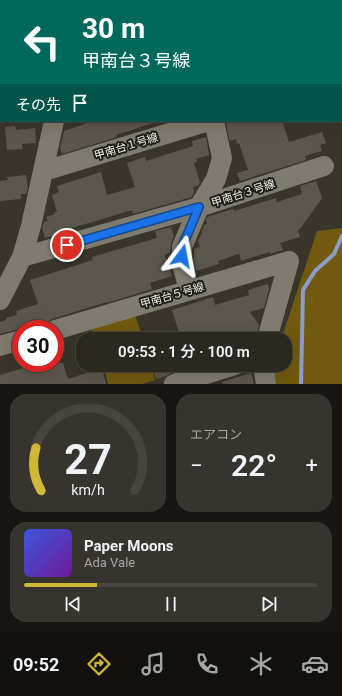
<!DOCTYPE html>
<html lang="ja">
<meta charset="utf-8">
<style>
:root{--surface:#2b2820;--page:#37342d;--text:#f1f3f6;--muted:#a6a6a5;--line:#47443e;--accent:#d1b736}
body{margin:0;font-family:Roboto,"Noto Sans JP",sans-serif;background:var(--page);color:var(--text);height:100vh;display:flex;flex-direction:column;font-size:15px;white-space:nowrap}
*{box-sizing:border-box;margin:0}
p{font-size:13px;color:var(--muted)}
.icon{flex:none;width:22px;height:22px;fill:none;stroke:currentColor;stroke-width:2;stroke-linecap:round;stroke-linejoin:round}
.map{position:relative;height:384px;overflow:hidden}
.side{display:flex;flex-direction:column;gap:10px;padding:10px;background:#181612;flex:1}
.side>*{flex:none}
.hud{position:absolute;left:0px;top:0px;width:342px;height:122px;box-shadow:0 4px 16px #0002,0 0 0 1px var(--line);background:#00695c;color:#fff;overflow:hidden}
.speed{position:absolute;left:12px;top:320px;display:flex;gap:8px;font-size:20px;font-weight:700;text-align:center}
.speed>*{display:grid;place-content:center;width:52px;height:52px;border-radius:50%;background:var(--surface);box-shadow:0 4px 16px #0002,0 0 0 1px var(--line);line-height:1}
.speed .limit{border:6px solid #d22;background:#fff;color:#111}
.pin{position:absolute;display:grid;place-items:center;width:34px;height:34px;color:#fff;margin:-17px;border:2px solid #fff;border-radius:50%;box-shadow:0 1px 4px #0007}
.me{position:absolute;width:44px;margin:-22px;rotate:13deg;stroke-linejoin:round;filter:drop-shadow(0 0 3px #0008)}
.turn{display:flex;align-items:center;gap:14px;height:84px;padding:0 16px;font-size:18px}
.turn .icon{width:52px;height:52px;stroke-width:2.5}
.turn b{display:block;font-size:28px;line-height:34px}
.then{display:flex;align-items:center;height:38px;padding:0 16px;background:#0003;gap:8px;font-size:15px}
.big{font-size:30px;font-weight:600;line-height:1.1}
.side .card{flex:1;display:flex;flex-direction:column;justify-content:center;gap:6px;min-width:0;padding:0 14px;border-radius:16px;background:var(--page)}
.side .dial{align-items:center;gap:0}
.dial svg{height:104px;overflow:visible;fill:none;stroke:var(--line);stroke-width:7;stroke-linecap:round;text-anchor:middle}
.dial text{fill:var(--text);stroke:none}
.song{display:flex;align-items:center;gap:12px}
.cover{width:48px;height:48px;border-radius:6px;background:linear-gradient(135deg,hsl(230 70% 55%),hsl(280 70% 35%))}
.played{height:4px;border-radius:2px;background:linear-gradient(90deg,var(--accent) 25%,var(--line) 25%)}
.keys{display:flex;justify-content:space-around;direction:ltr}
.heat{display:flex;justify-content:space-between;align-items:center;font-size:22px;direction:ltr}
.side .tiles{flex:1;display:grid;gap:10px;grid-template-columns:1fr 1fr}
.card:last-child{grid-column:span 2}
.trip{position:absolute;left:76px;top:332px;width:216px;height:40px;border-radius:16px;background:var(--surface);box-shadow:0 4px 16px #0002,0 0 0 1px var(--line);font-weight:600;line-height:40px;text-align:center}
.dock{display:flex;height:64px;justify-content:space-around;align-items:center;background:#11100d;color:var(--muted)}
.dock .icon{width:28px;height:28px}
.dock .active{color:var(--accent)}
.dock b{font-size:18px;color:var(--text)}
.map>svg:first-child{display:block}
.green{fill:#71590e}
.lines{fill:none;stroke-linecap:round;stroke-linejoin:round}
.stream{stroke:#899eca;stroke-width:4}
.building{fill:#5c574d}
.minor{stroke:#7f7b6f;stroke-width:20}
.route-casing{stroke:#114b97;stroke-width:10}
.route{stroke:#1a73e8;stroke-width:7}
.labels{text-anchor:middle;stroke-width:4;stroke-linejoin:round;paint-order:stroke}
.street-label{font-size:11px;fill:#f3f1ea;stroke:#1e1d18}
</style>
<div class="map">
<svg width="342" height="384" viewBox="0 0 342 384">
<rect width="100%" height="100%" fill="#39352b"/>
<path class="green" d="M 342,228 L 342,384 L 274,384 L 271,365 L 285,365 L 285,339 L 280,339 L 283,334 L 317,231 Z
M 135,315 L 143,339 L 95,339 L 91,329 Z
M 103,365 L 151,365 L 155,380 L 142,384 L 108,384 Z"/>
<g class="lines">
<path class="stream" d="M 301,384 L 303,290 L 315,271 L 334,254 L 342,236"/>
</g>
<path class="building" d="M 94,121 L 153,121 L 153,123 L 116,135 L 117,137 L 62,154 L 60,148 L 64,131 Z
M 236,121 L 282,121 L 289,142 L 322,132 L 326,143 L 320,145 L 322,151 L 305,156 L 306,160 L 240,181 L 237,173 L 248,170 L 239,143 L 237,144 L 236,139 L 230,141 L 226,124 Z
M 15,126 L 16,130 L 35,128 L 36,143 L 22,144 L 23,149 L 7,150 L 5,127 Z
M 206,137 L 209,155 L 196,159 L 197,162 L 194,163 L 200,182 L 199,185 L 193,187 L 194,193 L 192,197 L 133,214 L 132,210 L 96,221 L 58,232 L 59,234 L 45,238 L 42,228 L 44,222 L 48,221 L 46,217 L 55,214 L 54,212 L 57,212 L 52,195 L 59,192 L 57,186 L 101,172 L 107,195 L 135,187 L 127,163 L 145,157 L 146,161 L 193,146 L 192,141 Z
M 26,175 L 28,188 L 26,194 L 21,194 L 21,199 L 0,201 L 0,181 L 8,180 L 7,177 Z
M 316,181 L 322,198 L 300,229 L 298,230 L 300,237 L 280,243 L 283,250 L 270,254 L 270,252 L 241,261 L 239,254 L 218,261 L 219,264 L 196,271 L 194,262 L 194,249 L 200,247 L 198,240 L 201,235 L 204,225 L 207,224 L 206,220 L 207,217 L 233,209 L 234,211 L 276,198 L 277,202 L 302,194 L 300,186 Z
M 171,227 L 174,236 L 171,243 L 170,253 L 165,255 L 172,276 L 150,283 L 152,289 L 107,303 L 107,302 L 52,319 L 47,322 L 45,324 L 30,329 L 18,329 L 0,334 L 0,322 L 6,320 L 6,318 L 17,315 L 16,311 L 38,304 L 30,280 L 93,260 L 92,257 L 157,238 L 155,231 Z
M 268,284 L 269,289 L 264,308 L 250,312 L 259,325 L 256,339 L 181,339 L 172,310 L 213,297 L 215,305 L 249,295 L 248,290 Z
M 40,363 L 63,363 L 68,379 L 102,368 L 106,384 L 0,384 L 0,375 Z
M 152,365 L 191,365 L 191,367 L 171,373 L 166,376 L 156,379 Z
M 251,373 L 254,384 L 223,384 L 222,382 Z"/>
<g class="lines">
<path class="minor" d="M 100,1 L 100,0
M 326,1 L 330,0
M 0,27 L 1,27
M 341,54 L 342,49
M 44,171 L 209,121
M 22,257 L 199,207 L 324,166
M 189,290 L 182,264 L 182,247 L 199,207 L 216,179 L 222,158 L 214,121
M 0,300 L 22,257 L 31,226 L 54,121
M 55,330 L 289,261
M 267,339 L 289,261
M 0,346 L 21,340
M 263,365 L 266,384
M 174,384 L 235,365"/>
</g>
<g class="lines">
<defs>
<path id="route" d="M 67,245 L 199,207 L 182,247 L 182,256"/>
</defs>
<use href="#route" class="route-casing"/>
<use href="#route" class="route"/>
</g>
<g class="labels">
<g class="street-label">
<text transform="translate(126 146) rotate(-17)" y="4">甲南台１号線</text>
<text transform="translate(243 193) rotate(-18)" y="4">甲南台３号線</text>
<text transform="translate(172 295) rotate(-16)" y="4">甲南台５号線</text>
</g>
</g>
</svg>
<div class="speed"><div class="limit">30</div></div>
<div class="pin" style="left:67px;top:245px;background:#d93025"><svg class="icon" aria-label="arrive" viewBox="0 0 24 24"><path d="M6 21V4h12l-3 4 3 4H6"/></svg></div>
<svg class="me" style="left:182px;top:256px" viewBox="-20 -20 40 40"><path d="M0-17L14 15 0 8-14 15z" fill="#1a73e8" stroke="#fff" stroke-width="4"/></svg>
<div class="trip">09:53 · 1 分 · 100 m</div>
<div class="hud">
<div class="turn"><svg class="icon" aria-label="left" viewBox="0 0 24 24"><path d="M17 20v-9H6M10 6l-5 5 5 5"/></svg><div><b>30 m</b>甲南台３号線</div></div>
<div class="then">その先<svg class="icon" aria-label="arrive" viewBox="0 0 24 24"><path d="M6 21V4h12l-3 4 3 4H6"/></svg></div>
</div>
</div>
<section class="side">
<div class="tiles">
<div class="card dial"><svg viewBox="0 0 100 80">
<path d="M14 69A42 42 0 1 1 86 69"/>
<path d="M14 69A42 42 0 0 1 10 36" stroke="#d1b736"/>
<text x="50" y="56" font-size="32" font-weight="700">27</text>
<text x="50" y="72" font-size="11">km/h</text>
</svg></div>
<div class="card"><p>エアコン</p>
<div class="heat"><a>−</a><b class="big">22°</b><a>+</a></div>
</div>
<div class="card">
<div class="song"><i class="cover"></i><div><b>Paper Moons</b><p>Ada Vale</p></div></div>
<div class="played"></div>
<div class="keys"><svg class="icon" aria-label="previous" viewBox="0 0 24 24"><path d="M18 5L8 12l10 7zM5 5v14"/></svg><svg class="icon" aria-label="pause" viewBox="0 0 24 24"><path d="M8 5v14M16 5v14"/></svg><svg class="icon" aria-label="next" viewBox="0 0 24 24"><path d="M6 5l10 7-10 7zM19 5v14"/></svg></div>
</div>
</div>
</section>
<nav class="dock">
<b>09:52</b>
<svg class="icon active" aria-label="directions" viewBox="0 0 24 24"><path d="M12 3l9 9-9 9-9-9zM9 14v-3h6M13 9l2 2-2 2"/></svg>
<svg class="icon" aria-label="music" viewBox="0 0 24 24"><path d="M9 18V5l10-2v13"/><circle cx="6" cy="18" r="3"/><circle cx="16" cy="16" r="3"/></svg>
<svg class="icon" aria-label="phone" viewBox="0 0 24 24"><path d="M5 4h4l2 5-3 2q2 4 5 5l2-3 5 2v4C11 20 4 13 5 4z"/></svg>
<svg class="icon" aria-label="climate" viewBox="0 0 24 24"><path d="M12 3v18M4 7l16 10M4 17L20 7"/></svg>
<svg class="icon" aria-label="car" viewBox="0 0 24 24"><path d="M5 17H2v-5l4-1 3-4h7l3 4 3 1v5h-3M9 17h6M6 11h13"/><circle cx="7" cy="17" r="2"/><circle cx="17" cy="17" r="2"/></svg>
</nav>
